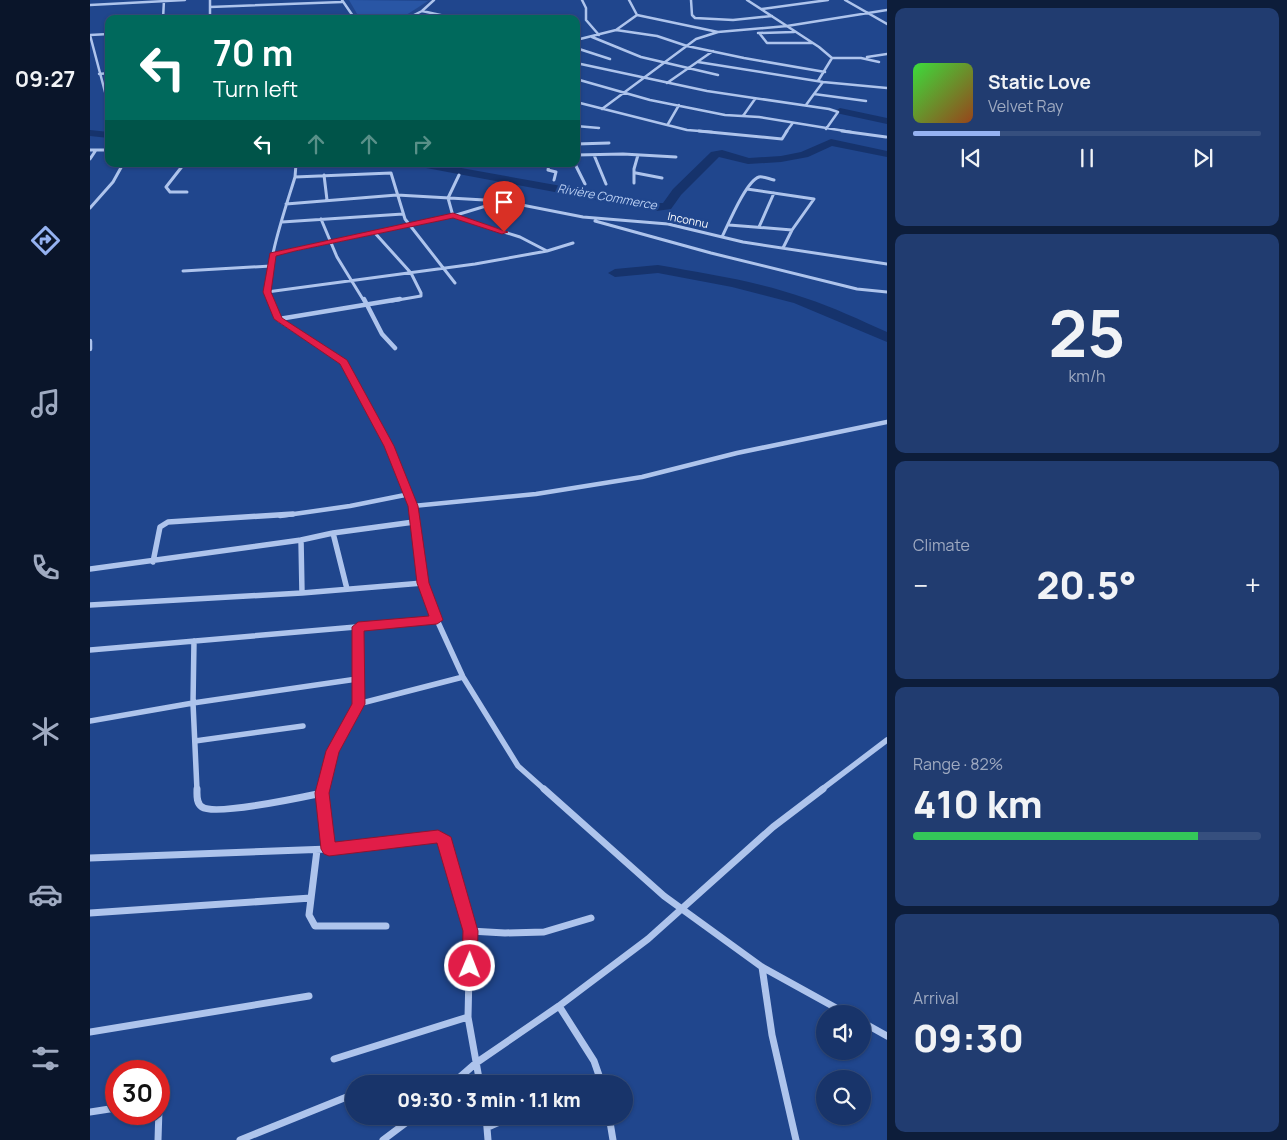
<!DOCTYPE html>
<meta charset="utf-8">
<style>
:root{--surface:#18346a;--page:#213c70;--text:#f1f3f6;--muted:#9faac1;--line:#364f7e;--accent:#95b2f1}
body{margin:0;font-family:Manrope,sans-serif;background:var(--page);color:var(--text);height:100vh;display:flex;flex-direction:column;font-size:19px;white-space:nowrap}
*{box-sizing:border-box;margin:0}
p{font-size:16px;color:var(--muted)}
.icon{flex:none;width:28px;height:28px;fill:none;stroke:currentColor;stroke-width:2;stroke-linecap:round;stroke-linejoin:round}
.map{position:relative;flex:1;overflow:hidden}
.details{display:flex;flex-direction:column;gap:8px;padding:8px;background:#0d1d3a;width:400px}
.details>*{flex:none}
.banner{position:absolute;left:15px;top:15px;width:475px;height:152px;border-radius:10px;box-shadow:0 1px 4px #0004,0 0 0 1px var(--line);background:#00695c;color:#fff;overflow:hidden}
.controls{position:absolute;left:726px;top:1005px;display:grid;gap:10px}
.controls a{display:grid;place-items:center;width:55px;height:55px;border-radius:50%;background:var(--surface);box-shadow:0 1px 4px #0004,0 0 0 1px var(--line);font-size:25px}
.speed{position:absolute;left:15px;top:1060px;display:flex;gap:10px;font-size:25px;font-weight:700;text-align:center}
.speed>*{display:grid;place-content:center;width:65px;height:65px;border-radius:50%;background:var(--surface);box-shadow:0 1px 4px #0004,0 0 0 1px var(--line);line-height:1}
.speed .limit{border:8px solid #d22;background:#fff;color:#111}
.pin{position:absolute;display:grid;place-items:center;width:42px;height:42px;color:#fff;margin:-51px -21px;border-radius:50% 50% 50% 0;rotate:-45deg;box-shadow:0 0 5px #0007}
.pin .icon{rotate:45deg}
.me{position:absolute;width:55px;margin:-28px;rotate:1deg;stroke-linejoin:round;filter:drop-shadow(0 0 4px #0008)}
.turn{display:flex;align-items:center;gap:18px;height:105px;padding:0 25px;font-size:22px}
.turn .icon{width:65px;height:65px;stroke-width:2.5}
.turn b{display:block;font-size:35px;line-height:42px}
.lanes{display:flex;align-items:center;height:48px;padding:0 25px;background:#0003;justify-content:center;gap:25px;direction:ltr}
.lanes .off{opacity:.35}
.big{font-size:38px;font-weight:800;line-height:1.1}
.details .widget{flex:1;display:flex;flex-direction:column;justify-content:center;gap:8px;min-width:0;padding:0 18px;border-radius:10px;background:var(--page)}
.details .dial{align-items:center;gap:0}
.dial b{font-size:65px;line-height:1}
.song{display:flex;align-items:center;gap:15px}
.cover{width:60px;height:60px;border-radius:8px;background:linear-gradient(135deg,hsl(120 70% 55%),hsl(20 70% 35%))}
.played{height:5px;border-radius:2px;background:linear-gradient(90deg,var(--accent) 25%,var(--line) 25%)}
.keys{display:flex;justify-content:space-around;direction:ltr}
.heat{display:flex;justify-content:space-between;align-items:center;font-size:28px;direction:ltr}
.charge{height:8px;border-radius:4px;background:linear-gradient(90deg,#34c759 82%,var(--line) 0)}
.trip{position:absolute;left:255px;top:1075px;width:288px;height:50px;border-radius:25px;background:var(--surface);box-shadow:0 1px 4px #0004,0 0 0 1px var(--line);font-weight:800;line-height:50px;text-align:center}
main{display:flex;flex:1;min-height:0}
.tab-bar{display:flex;flex-direction:column;width:90px;justify-content:space-around;align-items:center;background:#0a152a;color:var(--muted)}
.tab-bar .icon{width:35px;height:35px}
.tab-bar .active{color:var(--accent)}
.tab-bar b{font-size:22px;color:var(--text)}
.map>svg:first-child{display:block}
.green{fill:#2956a5}
.lines{fill:none;stroke-linecap:round;stroke-linejoin:round}
.river{fill:#16336c;fill-rule:evenodd}
.minor-far4{stroke:#aec4ec;stroke-width:2.5}
.minor-far3{stroke:#aec4ec;stroke-width:3}
.minor-far2{stroke:#aec4ec;stroke-width:4.5}
.minor-far1{stroke:#aec4ec;stroke-width:5.5}
.minor{stroke:#aec4ec;stroke-width:7}
.route{fill:#e11d48;stroke:#92132f}
.labels{text-anchor:middle;stroke-width:5;stroke-linejoin:round;paint-order:stroke}
.far-street-label{font-size:11px;fill:#fff;stroke:#20468d}
.far-water-label{font-size:12px;font-style:italic;fill:#bacff3;stroke:#20468d}
</style>
<main>
<nav class="tab-bar">
<b>09:27</b>
<svg class="icon active" aria-label="directions" viewBox="0 0 24 24"><path d="M12 3l9 9-9 9-9-9zM9 14v-3h6M13 9l2 2-2 2"/></svg>
<svg class="icon" aria-label="music" viewBox="0 0 24 24"><path d="M9 18V5l10-2v13"/><circle cx="6" cy="18" r="3"/><circle cx="16" cy="16" r="3"/></svg>
<svg class="icon" aria-label="phone" viewBox="0 0 24 24"><path d="M5 4h4l2 5-3 2q2 4 5 5l2-3 5 2v4C11 20 4 13 5 4z"/></svg>
<svg class="icon" aria-label="climate" viewBox="0 0 24 24"><path d="M12 3v18M4 7l16 10M4 17L20 7"/></svg>
<svg class="icon" aria-label="car" viewBox="0 0 24 24"><path d="M5 17H2v-5l4-1 3-4h7l3 4 3 1v5h-3M9 17h6M6 11h13"/><circle cx="7" cy="17" r="2"/><circle cx="17" cy="17" r="2"/></svg>
<svg class="icon" aria-label="filters" viewBox="0 0 24 24"><path d="M4 7h16M4 17h16"/><circle cx="9" cy="7" r="2"/><circle cx="15" cy="17" r="2"/></svg>
</nav>
<div class="map">
<svg width="797" height="1140" viewBox="0 0 797 1140">
<rect width="100%" height="100%" fill="#20468d"/>
<path class="green" d="M 259,0 L 338,1 L 310,19 L 270,19 Z"/>
<g class="lines">
<path class="river" d="M 750,108 L 797,118 L 797,124 L 746,113 L 745,111 Z
M 0,130 L 19,132 L 19,138 L 0,136 Z
M 741,139 L 797,151 L 797,157 L 742,146 L 718,157 L 691,162 L 658,164 L 629,157 L 591,195 L 581,209 L 566,211 L 331,167 L 325,164 L 349,164 L 566,203 L 573,203 L 583,189 L 621,152 L 632,150 L 659,158 L 691,156 L 711,152 Z
M 568,265 C 617,274 668,281 715,298 C 743,307 770,320 797,332 L 797,342 L 704,303 L 642,287 L 568,273 L 525,277 L 518,273 L 525,269 Z"/>
<path class="minor-far4" d="M 120,0 L 120,19
M 252,0 L 265,19
M 492,0 L 496,8 L 496,20 L 509,35
M 539,0 L 547,15
M 601,0 L 602,15 L 605,18 L 643,20 L 682,16
M 657,0 L 729,47 L 742,58 L 771,58 L 789,62
M 755,0 L 797,24
M 0,5 L 95,0
M 120,7 L 252,2
M 672,9 L 738,0
M 332,11 L 355,16 L 384,17
M 73,19 L 74,0
M 252,19 L 264,17
M 316,19 L 332,11 L 344,0
M 526,30 L 567,36 L 597,46 L 654,58 L 735,72
M 668,33 L 704,32
M 670,34 L 677,43 L 722,43
M 0,35 L 19,107
M 0,35 L 19,34
M 502,37 L 551,57 L 628,75
M 486,40 L 526,30 L 547,15 L 628,32
M 486,48 L 520,59
M 777,57 L 797,54
M 608,62 L 733,82 L 797,88
M 486,63 L 617,91 L 739,109 L 748,112 L 736,129
M 9,74 L 19,73
M 486,79 L 560,100 L 635,115 L 669,117 L 761,132
M 728,81 L 742,58
M 577,83 L 623,51
M 724,94 L 733,82
M 486,102 L 597,130 L 622,132
M 716,105 L 724,94 L 776,101
M 512,109 L 606,39 L 628,32 L 697,26 L 797,10
M 653,116 L 665,99
M 578,124 L 589,105
M 486,126 L 509,128
M 696,132 L 702,124"/>
<path class="minor-far3" d="M 609,131 L 692,139 L 697,131
M 752,131 L 796,137
M 486,144 L 519,143
M 0,150 L 19,150
M 486,155 L 533,154 L 586,157
M 504,155 L 516,184
M 0,159 L 6,150
M 94,164 L 76,187 L 80,192 L 97,192
M 459,164 L 458,170 L 466,172 L 464,180
M 485,164 L 495,184
M 546,173 L 572,178
M 234,175 L 237,200
M 205,177 L 301,173 L 315,219 L 365,283
M 544,183 L 544,169 L 548,155
M 657,189 L 724,199 L 702,230 L 693,248
M 196,204 L 307,195 L 412,201 L 493,217 L 578,224 L 653,242 L 797,264
M 0,208 L 23,182 L 33,164
M 231,219 L 247,257 L 274,301
M 505,221 L 621,253 L 767,289 L 797,292
M 192,222 L 313,214
M 639,225 L 702,230
M 669,227 L 684,193
M 284,232 L 321,273 L 331,293 L 331,296 L 302,301
M 632,237 C 638,225 656,181 669,177 C 673,176 679,179 684,180
M 457,251 L 483,243
M 183,254 L 363,216 L 409,202
M 93,271 L 181,266
M 177,292 L 385,264 L 457,251 L 430,237 L 363,216 L 358,198 L 369,175
M 181,301 C 171,276 197,204 205,177 L 206,164"/>
<path class="minor-far2" d="M 180,299 L 188,319 L 253,362 L 299,446 L 323,506 L 324,516
M 274,299 L 292,334 L 305,348
M 189,319 L 310,299
M 0,341 L 0,349
M 323,506 L 446,494 L 552,477 L 647,453 L 797,422
M 190,516 L 260,506 L 320,494"/>
<path class="minor-far1" d="M 324,514 L 333,583 L 347,620 L 373,677 L 428,766 L 455,790
M 211,540 L 243,533
M 63,562 L 70,527 L 78,522 L 203,514
M 0,569 L 211,540 L 212,593
M 257,589 L 243,533 L 324,522
M 0,605 L 212,593 L 333,583
M 268,627 L 268,704
M 104,641 L 103,703 L 107,790
M 0,650 L 347,620
M 0,721 L 103,703 L 267,679
M 105,741 L 213,726
M 233,790 L 243,751 L 268,704 L 373,677
M 731,790 L 797,740"/>
<path class="minor" d="M 107,789 C 107,795 106,803 112,807 C 125,816 213,797 232,793
M 454,789 L 574,896 L 672,967 L 757,1014
M 239,849 L 348,836 L 356,841 L 380,931 L 378,1017 L 390,1084
M 227,850 L 219,915 L 225,926 L 296,926
M 0,858 L 239,849 L 232,793 L 233,789
M 0,913 L 221,898
M 380,931 L 415,933 L 454,932 L 501,918
M 672,967 L 682,1035 L 706,1140
M 469,1006 L 504,1061 L 512,1084
M 772,1022 L 797,1036
M 0,1032 L 219,996
M 244,1059 L 378,1017
M 362,1084 L 386,1063 L 469,1006 L 558,939 L 683,827 L 733,789
M 501,1084 L 511,1080
M 0,1112 L 26,1108
M 396,1116 L 398,1140
M 519,1116 L 523,1140
M 398,1127 L 423,1116
M 68,1140 L 69,1109
M 150,1140 L 264,1094
M 293,1140 L 325,1116"/>
</g>
<path class="route" d="M 363,213 L 418,232 L 412,234 L 363,218 L 205,251 L 186,256 L 181,292 L 192,318 L 257,360 L 304,446 L 328,506 L 339,583 L 353,620 L 347,624 L 274,631 L 275,704 L 249,752 L 239,793 L 245,842 L 348,830 L 361,837 L 388,931 L 387,966 L 385,971 L 380,973 L 374,971 L 372,966 L 373,931 L 347,843 L 239,856 L 234,854 L 231,849 L 225,793 L 236,751 L 262,704 L 262,627 L 268,622 L 339,616 L 327,583 L 318,506 L 294,446 L 250,364 L 184,319 L 173,292 L 180,253 Z"/>
<g class="labels">
<g class="far-street-label">
<text transform="translate(598 220) rotate(12)" y="4">Inconnu</text>
</g>
<g class="far-water-label">
<text transform="translate(517 197) rotate(10)" y="4">Rivière Commerce</text>
</g>
</g>
</svg>
<div class="controls">
<a><svg class="icon" aria-label="sound" viewBox="0 0 24 24"><path d="M4 9h4l5-4v14l-5-4H4zM17 9q2 3 0 6"/></svg></a>
<a><svg class="icon" aria-label="search" viewBox="0 0 24 24"><circle cx="10" cy="10" r="6"/><path d="M15 15l6 6"/></svg></a>
</div>
<div class="speed"><div class="limit">30</div></div>
<div class="pin" style="left:414px;top:232px;background:#d93025"><svg class="icon" aria-label="arrive" viewBox="0 0 24 24"><path d="M6 21V4h12l-3 4 3 4H6"/></svg></div>
<svg class="me" style="left:380px;top:966px" viewBox="-20 -20 40 40"><circle r="17" fill="#e11d48" stroke="#fff" stroke-width="3"/><path d="M0-11L8 9 0 5-8 9z" fill="#fff"/></svg>
<div class="trip">09:30 · 3 min · 1.1 km</div>
<div class="banner">
<div class="turn"><svg class="icon" aria-label="left" viewBox="0 0 24 24"><path d="M17 20v-9H6M10 6l-5 5 5 5"/></svg><div><b>70 m</b>Turn left</div></div>
<div class="lanes"><svg class="icon" aria-label="left" viewBox="0 0 24 24"><path d="M17 20v-9H6M10 6l-5 5 5 5"/></svg><svg class="icon off" aria-label="ahead" viewBox="0 0 24 24"><path d="M12 20V5M6 11l6-6 6 6"/></svg><svg class="icon off" aria-label="ahead" viewBox="0 0 24 24"><path d="M12 20V5M6 11l6-6 6 6"/></svg><svg class="icon off" aria-label="right" viewBox="0 0 24 24"><path d="M7 20v-9h11M14 6l5 5-5 5"/></svg></div>
</div>
</div>
<section class="details">
<div class="widget">
<div class="song"><i class="cover"></i><div><b>Static Love</b><p>Velvet Ray</p></div></div>
<div class="played"></div>
<div class="keys"><svg class="icon" aria-label="previous" viewBox="0 0 24 24"><path d="M18 5L8 12l10 7zM5 5v14"/></svg><svg class="icon" aria-label="pause" viewBox="0 0 24 24"><path d="M8 5v14M16 5v14"/></svg><svg class="icon" aria-label="next" viewBox="0 0 24 24"><path d="M6 5l10 7-10 7zM19 5v14"/></svg></div>
</div>
<div class="widget dial"><b>25</b><p>km/h</p></div>
<div class="widget"><p>Climate</p>
<div class="heat"><a>−</a><b class="big">20.5°</b><a>+</a></div>
</div>
<div class="widget"><p>Range · 82%</p><b class="big">410 km</b><div class="charge"></div></div>
<div class="widget"><p>Arrival</p><b class="big">09:30</b></div>
</section>
</main>
